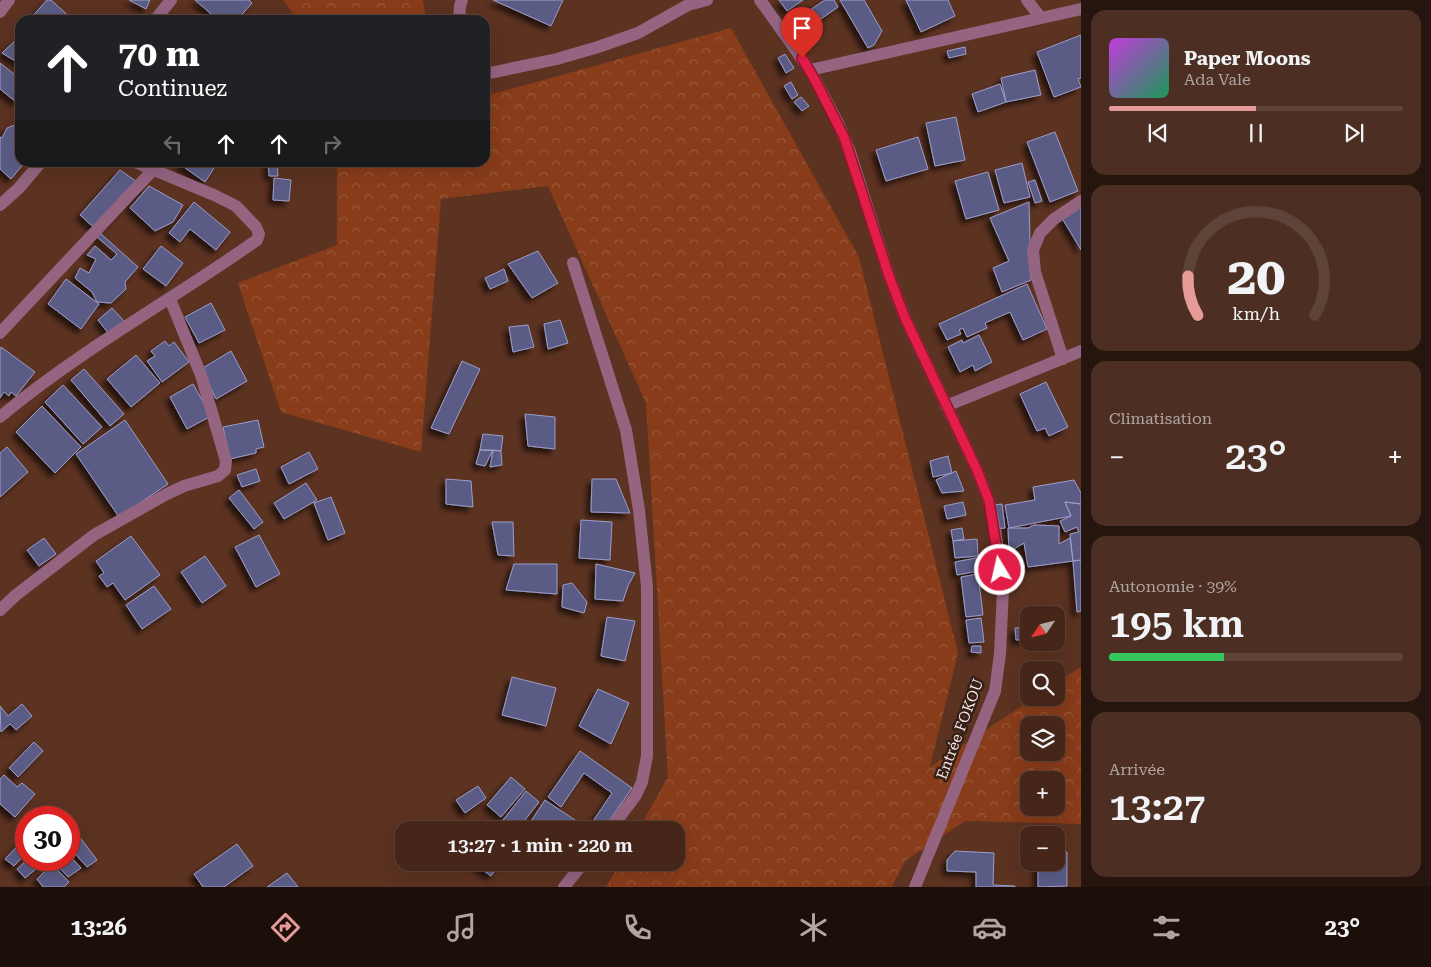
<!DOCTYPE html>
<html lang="fr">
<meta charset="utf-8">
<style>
:root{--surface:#452619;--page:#4c2e22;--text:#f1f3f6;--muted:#b0a5a2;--line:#5d4338;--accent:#e69b98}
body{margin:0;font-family:"Roboto Serif",serif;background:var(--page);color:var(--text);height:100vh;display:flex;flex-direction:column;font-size:19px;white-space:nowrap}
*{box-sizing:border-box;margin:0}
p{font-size:16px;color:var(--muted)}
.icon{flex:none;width:28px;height:28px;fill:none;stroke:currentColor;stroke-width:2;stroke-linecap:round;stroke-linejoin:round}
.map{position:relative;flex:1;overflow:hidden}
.sheet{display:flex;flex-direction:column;gap:10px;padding:10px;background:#26150e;width:350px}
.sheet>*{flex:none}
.guide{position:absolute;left:15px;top:15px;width:475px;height:152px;border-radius:15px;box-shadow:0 5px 20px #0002,0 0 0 1px var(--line);background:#202124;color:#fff;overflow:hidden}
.needle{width:32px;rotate:235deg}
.controls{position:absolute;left:1020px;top:606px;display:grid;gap:10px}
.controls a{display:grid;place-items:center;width:45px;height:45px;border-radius:10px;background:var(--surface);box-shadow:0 5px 20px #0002,0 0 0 1px var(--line);font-size:25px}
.speed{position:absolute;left:15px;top:806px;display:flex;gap:10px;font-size:25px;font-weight:700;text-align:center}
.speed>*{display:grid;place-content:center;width:65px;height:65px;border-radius:50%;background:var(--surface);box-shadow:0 5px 20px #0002,0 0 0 1px var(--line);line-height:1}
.speed .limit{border:8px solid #d22;background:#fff;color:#111}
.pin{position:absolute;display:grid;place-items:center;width:42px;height:42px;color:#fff;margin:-51px -21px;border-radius:50% 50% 50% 0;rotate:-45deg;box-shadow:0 0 5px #0007}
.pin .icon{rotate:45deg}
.me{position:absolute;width:55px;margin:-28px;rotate:351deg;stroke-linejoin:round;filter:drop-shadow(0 0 4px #0008)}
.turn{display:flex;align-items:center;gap:18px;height:105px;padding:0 20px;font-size:22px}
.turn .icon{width:65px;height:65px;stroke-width:2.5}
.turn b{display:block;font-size:35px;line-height:42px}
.lanes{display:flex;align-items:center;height:48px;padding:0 20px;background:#0003;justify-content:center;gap:25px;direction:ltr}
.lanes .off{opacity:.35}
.big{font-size:38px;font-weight:600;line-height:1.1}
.sheet .widget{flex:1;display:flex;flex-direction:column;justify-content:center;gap:8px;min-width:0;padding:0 18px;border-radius:15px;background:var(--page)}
.sheet .dial{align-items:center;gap:0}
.dial svg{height:130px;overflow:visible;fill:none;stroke:var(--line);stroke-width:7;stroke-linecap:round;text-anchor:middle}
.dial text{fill:var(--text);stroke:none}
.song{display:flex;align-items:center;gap:15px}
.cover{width:60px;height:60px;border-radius:8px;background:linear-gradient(135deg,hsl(290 70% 55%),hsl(150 70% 35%))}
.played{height:5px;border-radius:2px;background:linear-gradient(90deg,var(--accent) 50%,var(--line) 50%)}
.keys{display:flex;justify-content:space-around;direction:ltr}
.heat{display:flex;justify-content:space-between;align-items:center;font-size:28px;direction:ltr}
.charge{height:8px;border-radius:4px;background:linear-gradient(90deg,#34c759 39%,var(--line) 0)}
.trip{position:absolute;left:395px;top:821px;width:290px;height:50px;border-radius:15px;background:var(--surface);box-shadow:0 5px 20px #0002,0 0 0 1px var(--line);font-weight:600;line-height:50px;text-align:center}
.dock{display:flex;height:80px;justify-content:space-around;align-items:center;background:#1c0f0a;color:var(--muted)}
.dock .icon{width:35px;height:35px}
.dock .active{color:var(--accent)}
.dock b{font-size:22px;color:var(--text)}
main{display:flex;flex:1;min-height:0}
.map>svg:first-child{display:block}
.forest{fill:url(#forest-crowns);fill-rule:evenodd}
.building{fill:#5a5b85;stroke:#9b9dcb;filter:url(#shadow)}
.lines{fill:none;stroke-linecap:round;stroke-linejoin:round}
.minor{stroke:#946481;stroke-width:12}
.route-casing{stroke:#92132f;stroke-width:12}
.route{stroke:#e11d48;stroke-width:9}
.labels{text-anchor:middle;stroke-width:5;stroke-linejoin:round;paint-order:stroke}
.street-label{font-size:15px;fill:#fde7de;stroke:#332018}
</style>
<main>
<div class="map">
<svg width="1081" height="887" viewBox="0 0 1081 887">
<defs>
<pattern id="forest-crowns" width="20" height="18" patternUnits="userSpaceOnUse" patternTransform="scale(1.25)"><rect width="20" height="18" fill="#883c1a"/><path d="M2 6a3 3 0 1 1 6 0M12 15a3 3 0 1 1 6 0" fill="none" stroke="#9a583b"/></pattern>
<filter id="shadow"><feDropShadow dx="-4.5" dy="4.5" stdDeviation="2.5" flood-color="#0009"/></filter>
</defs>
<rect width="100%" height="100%" fill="#5c3221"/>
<path class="forest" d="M 284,0 L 423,0 L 426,20 L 297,20 Z
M 731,28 L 859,257 L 958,653 L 930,767 L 1034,698 L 1056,698 L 1056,682 L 1081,667 L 1081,824 L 965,821 L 905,861 L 892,887 L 606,887 L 620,863 L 676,862 L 676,830 L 638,830 L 668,777 L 646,403 L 548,186 L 441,199 L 421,452 L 281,412 L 238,283 L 337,245 L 337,163 L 485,162 L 485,96 ZM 1029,725 L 1056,725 L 1056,752 L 1029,752 ZM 1029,780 L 1056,780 L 1056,808 L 1029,808 Z"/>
<path class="building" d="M 47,0 L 51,0 L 73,20 L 29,20 Z
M 129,0 L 150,0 L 146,9 Z
M 195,0 L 249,0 L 252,3 L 237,20 L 218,20 Z
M 493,0 L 563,0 L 551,26 Z
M 779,0 L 803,0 L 787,11 Z
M 825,0 L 834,0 L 838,7 L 808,28 L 801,16 Z
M 840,0 L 864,0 L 882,31 L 874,45 L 868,48 Z
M 906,0 L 948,0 L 955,16 L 921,32 Z
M 1081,35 L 1081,78 L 1078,79 L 1081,87 L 1054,97 L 1037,52 Z
M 20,36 L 20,64 L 2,53 Z
M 965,47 L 966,54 L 949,58 L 947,51 Z
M 785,54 L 794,68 L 786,73 L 778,58 Z
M 0,63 L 20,79 L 20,97 L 16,102 L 0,89 Z
M 1035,70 L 1041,95 L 1006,102 L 1001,78 Z
M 791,82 L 798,95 L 792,99 L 784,86 Z
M 1000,84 L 1006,102 L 978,112 L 972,94 Z
M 801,97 L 809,106 L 802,111 L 794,102 Z
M 956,117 L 965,160 L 935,166 L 926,123 Z
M 20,123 L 20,162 L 25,162 L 11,179 L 0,169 L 0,137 L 2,138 L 7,128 Z
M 1055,132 L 1078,191 L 1050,202 L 1027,142 Z
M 918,137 L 928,169 L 886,181 L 876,150 Z
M 182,162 L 218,162 L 205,182 L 181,165 Z
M 268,162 L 277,162 L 278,176 L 269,176 Z
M 1022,163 L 1030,197 L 1004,203 L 995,170 Z
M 120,170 L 144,187 L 100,233 L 80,215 Z
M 988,172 L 999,210 L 966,219 L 955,181 Z
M 274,178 L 291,180 L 289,201 L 273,200 Z
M 1035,180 L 1042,201 L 1035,203 L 1028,182 Z
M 149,186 L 183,205 L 173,222 L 155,231 L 130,208 Z
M 194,202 L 230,232 L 216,250 L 190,229 L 180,242 L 169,233 Z
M 1029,202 L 1031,280 L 1002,292 L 993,268 L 1009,261 L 990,218 Z
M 1081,206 L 1081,250 L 1062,218 Z
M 100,233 L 138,267 L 125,282 L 126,289 L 111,303 L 97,302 L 92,292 L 75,278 L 80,268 L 89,273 L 96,259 L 87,255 L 95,246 L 111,260 L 117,254 L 97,237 Z
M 161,246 L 183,263 L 166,286 L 143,269 Z
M 538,251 L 558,283 L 532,298 L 508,264 Z
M 504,269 L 508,281 L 490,289 L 485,278 Z
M 66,279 L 99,304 L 81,329 L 48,304 Z
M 1027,284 L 1047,329 L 1023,340 L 1010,312 L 985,323 L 987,328 L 967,337 L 963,328 L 959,330 L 961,334 L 947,340 L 939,324 Z
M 211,303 L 225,330 L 199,343 L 185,317 Z
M 112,308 L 124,321 L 109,334 L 98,320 Z
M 560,320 L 568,343 L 548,349 L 544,324 Z
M 528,325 L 534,347 L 513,352 L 509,327 Z
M 979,335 L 992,362 L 975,371 L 973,365 L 960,372 L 948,347 L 962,340 L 963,343 Z
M 165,341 L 169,346 L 174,342 L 189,362 L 162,382 L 147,361 L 155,356 L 151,351 Z
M 1,347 L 35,372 L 16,396 L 11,392 L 9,396 L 4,392 L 0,398 L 0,349 Z
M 231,351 L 247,381 L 216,399 L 201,369 Z
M 136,355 L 160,383 L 131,407 L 107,379 Z
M 462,361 L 480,369 L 449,434 L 431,428 Z
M 84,369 L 124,414 L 110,426 L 71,380 Z
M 1046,382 L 1068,427 L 1049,436 L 1045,428 L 1037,431 L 1020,394 Z
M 193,384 L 211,416 L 187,429 L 170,397 Z
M 63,385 L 102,427 L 83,444 L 45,402 Z
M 42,406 L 81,447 L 55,473 L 16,432 Z
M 525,414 L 555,417 L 555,449 L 528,446 Z
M 125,420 L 168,484 L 119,517 L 76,454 Z
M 258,420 L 264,447 L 256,449 L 256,453 L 230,459 L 223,427 Z
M 483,434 L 503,436 L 501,451 L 480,450 Z
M 7,447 L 28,472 L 0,497 L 0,453 Z
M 480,450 L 493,450 L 485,466 L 476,464 Z
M 493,450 L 501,451 L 502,465 L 490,467 Z
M 309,452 L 318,469 L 289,484 L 281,467 Z
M 948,456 L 952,473 L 933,477 L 930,461 Z
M 256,469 L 260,481 L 242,487 L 237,475 Z
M 956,471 L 964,491 L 942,493 L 936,480 Z
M 446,479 L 471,481 L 473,507 L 446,504 Z
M 592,479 L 616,479 L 630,513 L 591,512 Z
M 1074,480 L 1081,493 L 1081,504 L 1065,502 L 1071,516 L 1009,528 L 1005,505 L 1035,500 L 1033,487 Z
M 306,483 L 317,500 L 284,519 L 274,503 Z
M 239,490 L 263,522 L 254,529 L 229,498 Z
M 331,497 L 345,533 L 328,540 L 314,503 Z
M 963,502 L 966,515 L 947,519 L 944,506 Z
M 1065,502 L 1081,504 L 1081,560 L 1073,561 L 1070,534 L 1079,532 L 1077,527 L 1065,532 L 1060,521 L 1071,516 Z
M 1002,504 L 1005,528 L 995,529 L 993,505 Z
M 581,520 L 612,522 L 610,560 L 579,558 Z
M 492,522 L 513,522 L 514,556 L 498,555 Z
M 1034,525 L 1059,526 L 1059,544 L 1070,538 L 1073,561 L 1028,567 L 1024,543 L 1009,552 L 1008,528 L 1028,528 Z
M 962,528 L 964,539 L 953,541 L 951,530 Z
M 259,535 L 280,574 L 256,587 L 235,547 Z
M 131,536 L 160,575 L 125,600 L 113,583 L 107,587 L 99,576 L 104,573 L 96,561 Z
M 44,538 L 56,554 L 39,566 L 27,550 Z
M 977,539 L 978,556 L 955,558 L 953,541 Z
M 205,556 L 226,586 L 202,603 L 181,572 Z
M 976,558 L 978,571 L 957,575 L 955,562 Z
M 1081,560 L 1081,611 L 1077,612 L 1073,561 Z
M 514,564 L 557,564 L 557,594 L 506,590 Z
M 596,564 L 635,573 L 628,586 L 623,601 L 595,599 Z
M 978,574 L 983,615 L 966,617 L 961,577 Z
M 572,583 L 587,602 L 584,613 L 562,607 L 563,585 Z
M 154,586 L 171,609 L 142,629 L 126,605 Z
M 607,617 L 635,621 L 625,661 L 601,656 Z
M 981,618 L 984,642 L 969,643 L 966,620 Z
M 1029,627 L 1029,639 L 1016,640 L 1015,628 Z
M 972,646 L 981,646 L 981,653 L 971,652 Z
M 512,677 L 556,688 L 546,726 L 502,715 Z
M 598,689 L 629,703 L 611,744 L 579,726 Z
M 22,704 L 32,716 L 16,730 L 10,724 L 1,732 L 0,706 L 8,716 Z
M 34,742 L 43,751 L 18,777 L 9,768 Z
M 580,751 L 632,788 L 603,830 L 587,830 L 612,793 L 584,773 L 561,807 L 548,797 Z
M 4,775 L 17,787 L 22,783 L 35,794 L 15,817 L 0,804 L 0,779 Z
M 511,777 L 525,789 L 501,817 L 487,805 Z
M 478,786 L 486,798 L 465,813 L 456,800 Z
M 526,791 L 539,802 L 517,830 L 515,830 L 503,820 Z
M 545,800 L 584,826 L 582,830 L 525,830 Z
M 72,827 L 97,860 L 87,867 L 69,847 L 69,830 Z
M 26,837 L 26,853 L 14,866 L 5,859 Z
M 237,844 L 253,866 L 224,887 L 203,887 L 194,874 Z
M 955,851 L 994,853 L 993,885 L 1015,886 L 1015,887 L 976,887 L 976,872 L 947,871 L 947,860 Z
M 1056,852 L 1067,852 L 1067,886 L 1038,887 L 1038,862 L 1056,862 Z
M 69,855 L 81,868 L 68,877 L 52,860 L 69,860 Z
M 27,860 L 47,860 L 25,878 L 17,869 Z
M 472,862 L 501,862 L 491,876 Z
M 52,864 L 69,882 L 64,887 L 43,887 L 37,879 Z
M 287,873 L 298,887 L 267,887 Z"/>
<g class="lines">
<path class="minor" d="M 760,0 L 810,70 L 838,123 L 850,152 L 889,276 L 905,318 L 977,470 L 989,501 L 995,529 L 1003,589 L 1000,654 L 995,691 L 915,887
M 1027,0 L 1041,18
M 0,12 L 9,0
M 155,20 L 171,0
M 459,20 L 460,6 L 462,0
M 810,70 L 1081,9
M 485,74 L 557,59 L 598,47 L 638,33 L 688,5 L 707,0
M 0,205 L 19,188 L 41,162
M 573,263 L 626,430 L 639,510 L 647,587 L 647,756 L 642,782 L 636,795 L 610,830
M 0,333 L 153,170
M 1063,359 L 1035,272 L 1033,250 L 1040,233 L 1054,219 L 1081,201
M 946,406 L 1081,351
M 0,417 C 80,350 172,300 257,240 L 259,234 L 256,227 L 236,206 L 214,195 L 135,162
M 0,610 L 16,595 L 94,535 L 165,495 L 184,486 L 218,476 L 225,470 L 226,461 L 201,375 L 170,299
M 564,887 L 584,862"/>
</g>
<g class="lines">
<defs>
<path id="route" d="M 802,58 L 815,80 L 844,137 L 889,276 L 905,318 L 977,470 L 989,501 L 1000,570"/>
</defs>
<use href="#route" class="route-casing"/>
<use href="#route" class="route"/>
</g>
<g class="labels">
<g class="street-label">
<text transform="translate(960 729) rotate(-69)" y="5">Entrée FOKOU</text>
</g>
</g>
</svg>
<div class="controls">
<a><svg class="needle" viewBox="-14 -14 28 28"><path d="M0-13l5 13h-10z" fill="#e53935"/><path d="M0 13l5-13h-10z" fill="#b0a5a2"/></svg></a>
<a><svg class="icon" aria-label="search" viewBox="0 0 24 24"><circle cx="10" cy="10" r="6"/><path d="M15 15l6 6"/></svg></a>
<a><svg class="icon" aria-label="layers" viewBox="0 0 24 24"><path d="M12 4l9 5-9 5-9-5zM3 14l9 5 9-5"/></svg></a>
<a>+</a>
<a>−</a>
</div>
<div class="speed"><div class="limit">30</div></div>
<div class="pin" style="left:802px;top:58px;background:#d93025"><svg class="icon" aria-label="arrive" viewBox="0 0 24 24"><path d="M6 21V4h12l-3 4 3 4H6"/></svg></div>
<svg class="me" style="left:1000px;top:570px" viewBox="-20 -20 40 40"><circle r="17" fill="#e11d48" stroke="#fff" stroke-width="3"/><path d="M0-11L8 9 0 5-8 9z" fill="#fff"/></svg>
<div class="trip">13:27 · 1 min · 220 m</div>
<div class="guide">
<div class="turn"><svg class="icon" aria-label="ahead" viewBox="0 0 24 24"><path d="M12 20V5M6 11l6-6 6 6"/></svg><div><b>70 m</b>Continuez</div></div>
<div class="lanes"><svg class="icon off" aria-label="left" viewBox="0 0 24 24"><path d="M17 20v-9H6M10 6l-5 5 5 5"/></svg><svg class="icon" aria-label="ahead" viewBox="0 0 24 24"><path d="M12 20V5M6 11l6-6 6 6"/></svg><svg class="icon" aria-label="ahead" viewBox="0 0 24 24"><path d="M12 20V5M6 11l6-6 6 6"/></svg><svg class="icon off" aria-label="right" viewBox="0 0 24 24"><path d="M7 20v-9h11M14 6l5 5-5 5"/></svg></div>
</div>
</div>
<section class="sheet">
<div class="widget">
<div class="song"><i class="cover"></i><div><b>Paper Moons</b><p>Ada Vale</p></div></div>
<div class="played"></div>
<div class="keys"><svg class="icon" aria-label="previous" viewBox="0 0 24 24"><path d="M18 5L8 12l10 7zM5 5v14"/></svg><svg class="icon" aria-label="pause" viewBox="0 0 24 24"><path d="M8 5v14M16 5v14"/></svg><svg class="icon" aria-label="next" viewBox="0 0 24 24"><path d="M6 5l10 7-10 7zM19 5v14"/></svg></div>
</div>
<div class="widget dial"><svg viewBox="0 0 100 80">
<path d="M14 69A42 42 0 1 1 86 69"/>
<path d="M14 69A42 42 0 0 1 8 45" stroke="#e69b98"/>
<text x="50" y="56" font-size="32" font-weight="700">20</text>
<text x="50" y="72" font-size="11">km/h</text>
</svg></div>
<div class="widget"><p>Climatisation</p>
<div class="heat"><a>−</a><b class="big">23°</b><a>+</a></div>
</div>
<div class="widget"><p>Autonomie · 39%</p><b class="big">195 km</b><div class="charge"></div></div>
<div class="widget"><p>Arrivée</p><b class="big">13:27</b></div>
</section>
</main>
<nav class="dock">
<b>13:26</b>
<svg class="icon active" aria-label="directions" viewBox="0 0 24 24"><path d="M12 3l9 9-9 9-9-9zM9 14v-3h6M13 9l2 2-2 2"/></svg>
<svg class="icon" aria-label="music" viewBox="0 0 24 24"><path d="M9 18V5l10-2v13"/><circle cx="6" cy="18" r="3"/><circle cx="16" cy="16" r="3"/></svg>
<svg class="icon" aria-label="phone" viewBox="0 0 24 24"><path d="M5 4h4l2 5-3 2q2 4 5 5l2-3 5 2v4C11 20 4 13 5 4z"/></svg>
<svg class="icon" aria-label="climate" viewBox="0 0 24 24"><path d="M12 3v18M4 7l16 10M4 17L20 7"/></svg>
<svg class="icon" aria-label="car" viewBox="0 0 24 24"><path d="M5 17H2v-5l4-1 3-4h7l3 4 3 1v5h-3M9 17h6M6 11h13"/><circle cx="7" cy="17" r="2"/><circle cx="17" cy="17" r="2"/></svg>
<svg class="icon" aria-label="filters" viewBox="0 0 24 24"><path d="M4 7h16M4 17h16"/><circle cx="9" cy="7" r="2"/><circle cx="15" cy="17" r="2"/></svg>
<b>23°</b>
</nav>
